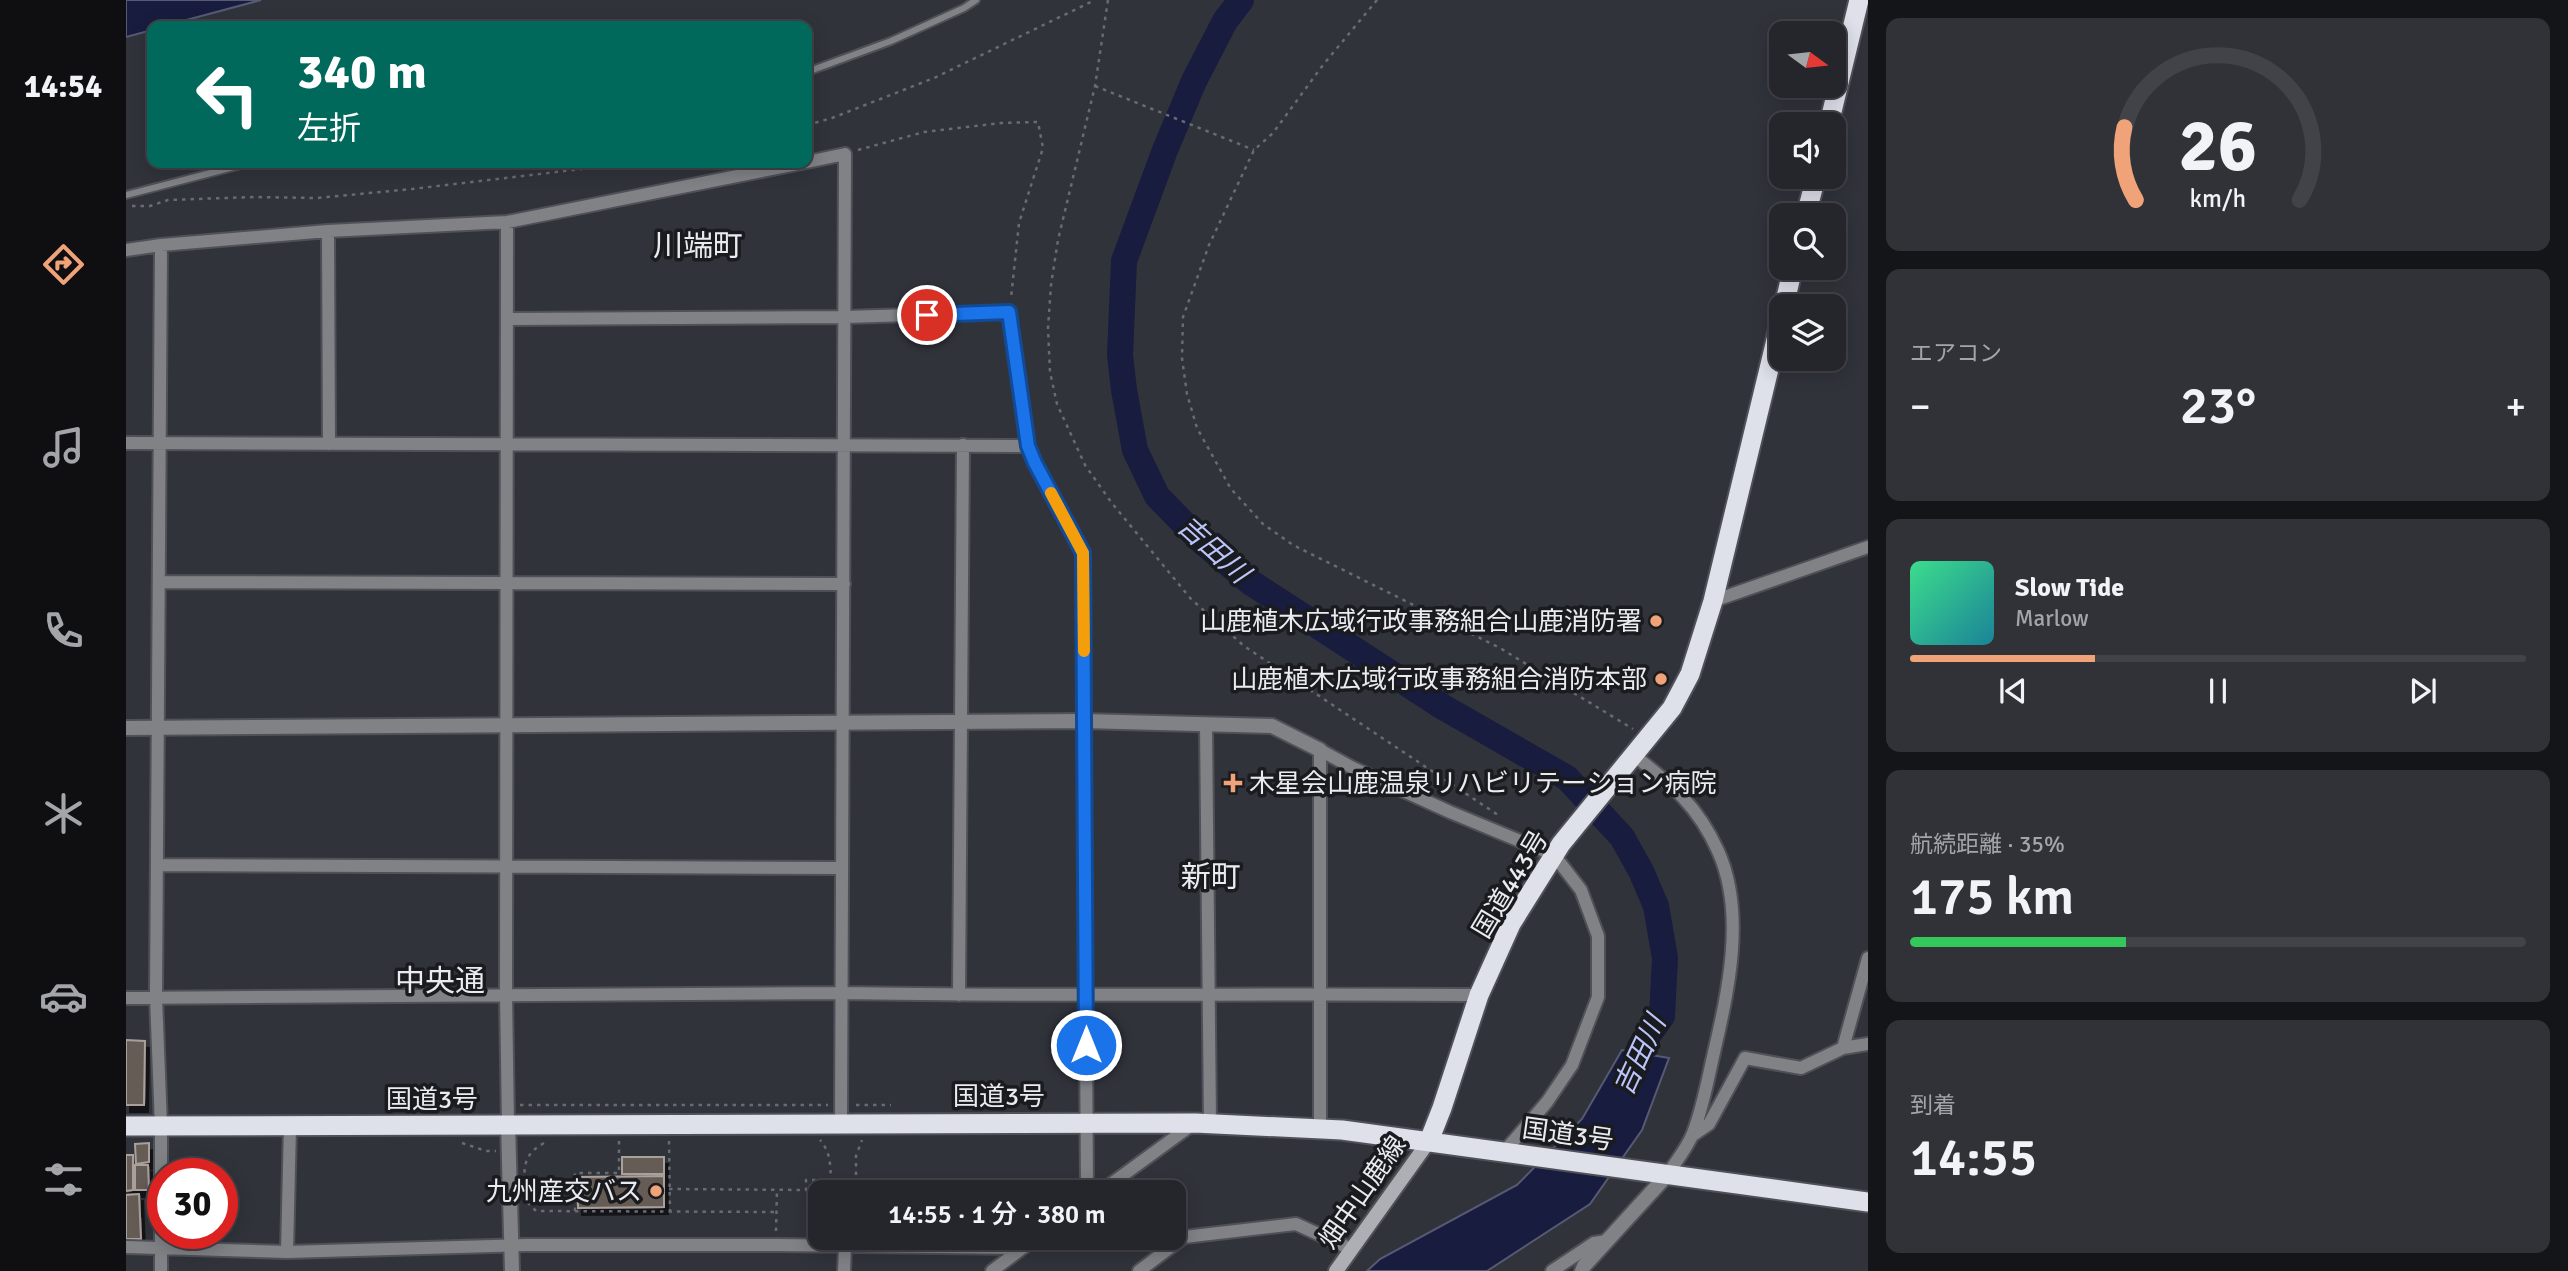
<!DOCTYPE html>
<html lang="ja">
<meta charset="utf-8">
<style>
:root{--surface:#25262c;--page:#313238;--text:#f1f3f6;--muted:#a3a5a9;--line:#424348;--accent:#f0a278}
body{margin:0;font-family:Signika,"Noto Sans JP",sans-serif;background:var(--page);color:var(--text);height:100vh;display:flex;flex-direction:column;font-size:26px;white-space:nowrap}
*{box-sizing:border-box;margin:0}
p{font-size:23px;color:var(--muted)}
.icon{flex:none;width:38px;height:38px;fill:none;stroke:currentColor;stroke-width:2;stroke-linecap:round;stroke-linejoin:round}
.map{position:relative;flex:1;overflow:hidden}
.drawer{display:flex;flex-direction:column;gap:18px;padding:18px;background:#141518;width:700px}
.drawer>*{flex:none}
.guide{position:absolute;left:21px;top:21px;width:665px;height:147px;border-radius:14px;box-shadow:0 4px 18px #0003,0 0 0 2px var(--line);background:#00695c;color:#fff;overflow:hidden}
.needle{width:46px;rotate:105deg}
.buttons{position:absolute;left:1643px;top:21px;display:grid;gap:14px}
.buttons a{display:grid;place-items:center;width:77px;height:77px;border-radius:14px;background:var(--surface);box-shadow:0 4px 18px #0003,0 0 0 2px var(--line);font-size:35px}
.speed{position:absolute;left:21px;top:1158px;display:flex;gap:14px;font-size:35px;font-weight:700;text-align:center}
.speed>*{display:grid;place-content:center;width:91px;height:91px;border-radius:50%;background:var(--surface);box-shadow:0 4px 18px #0003,0 0 0 2px var(--line);line-height:1}
.speed .limit{border:10px solid #d22;background:#fff;color:#111}
.pin{position:absolute;display:grid;place-items:center;width:60px;height:60px;color:#fff;margin:-30px;border:4px solid #fff;border-radius:50%;box-shadow:0 2px 7px #0007}
.me{position:absolute;width:77px;margin:-38px;rotate:0deg;stroke-linejoin:round;filter:drop-shadow(0 0 5px #0008)}
.turn{display:flex;align-items:center;gap:24px;height:147px;padding:0 35px;font-size:32px}
.turn .icon{width:91px;height:91px;stroke-width:2.5}
.turn b{display:block;font-size:49px;line-height:60px}
.big{font-size:52px;font-weight:600;line-height:1.1}
.drawer .tile{flex:1;display:flex;flex-direction:column;justify-content:center;gap:10px;min-width:0;padding:0 24px;border-radius:14px;background:var(--page)}
.drawer .dial{align-items:center;gap:0}
.dial svg{height:182px;overflow:visible;fill:none;stroke:var(--line);stroke-width:7;stroke-linecap:round;text-anchor:middle}
.dial text{fill:var(--text);stroke:none}
.song{display:flex;align-items:center;gap:21px}
.cover{width:84px;height:84px;border-radius:10px;background:linear-gradient(135deg,hsl(150 70% 55%),hsl(190 70% 35%))}
.played{height:7px;border-radius:4px;background:linear-gradient(90deg,var(--accent) 30%,var(--line) 30%)}
.keys{display:flex;justify-content:space-around;direction:ltr}
.heat{display:flex;justify-content:space-between;align-items:center;font-size:38px;direction:ltr}
.charge{height:10px;border-radius:5px;background:linear-gradient(90deg,#34c759 35%,var(--line) 0)}
.trip{position:absolute;left:682px;top:1180px;width:378px;height:70px;border-radius:14px;background:var(--surface);box-shadow:0 4px 18px #0003,0 0 0 2px var(--line);font-weight:600;line-height:70px;text-align:center}
main{display:flex;flex:1;min-height:0}
.tab-bar{display:flex;flex-direction:column;width:126px;justify-content:space-around;align-items:center;background:#0f0f12;color:var(--muted)}
.tab-bar .icon{width:49px;height:49px}
.tab-bar .active{color:var(--accent)}
.tab-bar b{font-size:32px;color:var(--text)}
.map>svg:first-child{display:block}
.water{fill:#181c3e;stroke:#575a74;stroke-width:2}
.lines{fill:none;stroke-linecap:round;stroke-linejoin:round}
.river{stroke:#181c3e;stroke-width:26}
.building{fill:#655c57;stroke:#aaa09b;stroke-width:2;filter:url(#shadow)}
.service-casing{stroke:#4f5058;stroke-width:10}
.minor-casing{stroke:#4f5058;stroke-width:16}
.tertiary-casing{stroke:#4f5058;stroke-width:18}
.secondary-casing{stroke:#4f5058;stroke-width:18}
.trunk-casing{stroke:#4f5058;stroke-width:23}
.path{stroke:#696b72;stroke-width:2.5;stroke-dasharray:3.5 5;stroke-linecap:butt}
.service{stroke:#818286;stroke-width:6}
.minor{stroke:#818286;stroke-width:12}
.tertiary{stroke:#818286;stroke-width:14}
.secondary{stroke:#adafb5;stroke-width:14}
.trunk{stroke:#dee0ea;stroke-width:19}
.route-casing{stroke:#114b97;stroke-width:18}
.route{stroke:#1a73e8;stroke-width:12}
.slow{stroke:#f59e0b;stroke-width:12}
.poi-dot{fill:#f0a278;stroke:#1a1b1e;stroke-width:2.5}
.labels{text-anchor:middle;stroke-width:7;stroke-linejoin:round;paint-order:stroke}
.poi-label{font-size:26px;fill:#eaebf1;stroke:#1a1b1e;text-anchor:end}
.street-label{font-size:26px;fill:#eaebf1;stroke:#1a1b1e}
.water-label{font-size:28px;font-style:italic;fill:#bbc5fb;stroke:#1a1b1e}
.quarter-label{font-size:30px;fill:#eaebf1;stroke:#1a1b1e}
</style>
<main>
<nav class="tab-bar">
<b>14:54</b>
<svg class="icon active" aria-label="directions" viewBox="0 0 24 24"><path d="M12 3l9 9-9 9-9-9zM9 14v-3h6M13 9l2 2-2 2"/></svg>
<svg class="icon" aria-label="music" viewBox="0 0 24 24"><path d="M9 18V5l10-2v13"/><circle cx="6" cy="18" r="3"/><circle cx="16" cy="16" r="3"/></svg>
<svg class="icon" aria-label="phone" viewBox="0 0 24 24"><path d="M5 4h4l2 5-3 2q2 4 5 5l2-3 5 2v4C11 20 4 13 5 4z"/></svg>
<svg class="icon" aria-label="climate" viewBox="0 0 24 24"><path d="M12 3v18M4 7l16 10M4 17L20 7"/></svg>
<svg class="icon" aria-label="car" viewBox="0 0 24 24"><path d="M5 17H2v-5l4-1 3-4h7l3 4 3 1v5h-3M9 17h6M6 11h13"/><circle cx="7" cy="17" r="2"/><circle cx="17" cy="17" r="2"/></svg>
<svg class="icon" aria-label="filters" viewBox="0 0 24 24"><path d="M4 7h16M4 17h16"/><circle cx="9" cy="7" r="2"/><circle cx="15" cy="17" r="2"/></svg>
</nav>
<div class="map">
<svg width="1742" height="1271" viewBox="0 0 1742 1271">
<defs>
<filter id="shadow"><feDropShadow dx="4" dy="7" stdDeviation="0" flood-color="#0009"/></filter>
</defs>
<rect width="100%" height="100%" fill="#31333b"/>
<path class="water" d="M 0,0 L 135,0 L 38,26 L 26,26 L 26,30 L 0,37 Z
M 1496,1050 L 1543,1058 L 1516,1130 L 1464,1204 L 1361,1271 L 1241,1271 L 1254,1259 L 1391,1185 L 1456,1119 Z"/>
<g class="lines">
<path class="river" d="M 1115,0 L 1099,21 L 1068,81 L 1039,150 L 998,261 L 994,355 L 998,390 L 1009,450 L 1031,496 L 1072,538 L 1124,582 L 1317,707 L 1441,778 L 1496,837 L 1515,871 L 1530,906 L 1539,958 L 1536,1016 L 1514,1047 L 1499,1084"/>
</g>
<path class="building" d="M 0,1040 L 19,1041 L 18,1105 L 0,1105 Z
M 23,1143 L 23,1162 L 10,1164 L 9,1144 Z
M 0,1155 L 7,1155 L 7,1190 L 0,1191 Z
M 496,1157 L 538,1157 L 538,1174 L 496,1174 Z
M 9,1165 L 22,1165 L 23,1190 L 9,1190 Z
M 538,1176 L 538,1207 L 452,1208 L 451,1177 Z
M 13,1194 L 15,1239 L 0,1239 L 0,1195 Z"/>
<g class="lines">
<defs>
<path id="service" d="M 681,72 L 765,41 L 838,8 L 850,0
M 0,195 L 123,163"/>
<path id="minor" d="M 681,162 L 719,154 L 715,1122
M 381,222 L 380,995 L 382,1124
M 202,231 L 203,444
M 0,250 L 35,245 L 202,231 L 381,222 L 676,163
M 381,319 L 719,317 L 883,312 L 902,446 L 909,463 L 957,553 L 961,1192
M 0,443 L 902,446
M 33,582 L 718,584
M 1587,601 L 1742,547
M 1080,724 L 1084,1124
M 1509,756 C 1546,785 1572,806 1592,851 C 1621,915 1601,996 1586,1061 C 1581,1084 1576,1110 1567,1133 C 1562,1147 1550,1161 1542,1174
M 31,865 L 716,868
M 833,995 L 837,445
M 0,998 L 716,993 C 928,997 1141,993 1353,995
M 1717,1048 L 1742,958
M 1194,1129 L 1194,750 L 1227,768 L 1324,812 L 1428,855 L 1455,890 L 1472,936 L 1472,997 L 1446,1065 L 1421,1102 L 1378,1152
M 1567,1135 L 1583,1124 L 1619,1058 L 1675,1068 L 1717,1048 L 1742,1044
M 974,1192 L 1067,1124
M 0,1247 L 161,1252 L 400,1245 L 651,1245 L 897,1248
M 161,1252 L 164,1126
M 35,1271 L 35,1126 L 30,997 L 35,245
M 718,1271 L 719,1246
M 866,1271 L 911,1237
M 1013,1271 L 1058,1237 L 1170,1224 L 1225,1249
M 1426,1271 L 1468,1243 L 1481,1241"/>
<path id="tertiary" d="M 0,728 L 957,721 L 1146,726 L 1194,750
M 382,1124 L 386,1271
M 1456,1271 L 1458,1266 L 1542,1174"/>
<path id="secondary" d="M 1210,1271 L 1303,1141"/>
<path id="trunk" d="M 1703,124 L 1733,0
M 1680,215 L 1690,177
M 1658,306 L 1667,268
M 0,1126 L 1069,1123 L 1216,1130 L 1742,1202
M 1303,1141 L 1316,1108 L 1353,995 L 1385,924 L 1435,844 L 1546,708 L 1564,674 L 1587,601 L 1656,315"/>
</defs>
<use href="#service" class="service-casing"/>
<use href="#minor" class="minor-casing"/>
<use href="#tertiary" class="tertiary-casing"/>
<use href="#secondary" class="secondary-casing"/>
<use href="#trunk" class="trunk-casing"/>
<path class="path" d="M 982,0 L 969,86 L 932,240 L 925,285 L 922,328 L 924,372 L 931,404 L 959,465 L 985,502 L 1065,599 L 1118,646 L 1375,817
M 1251,0 L 1197,65 L 1147,133 L 1128,150 L 1083,245 L 1057,317 L 1056,358 L 1061,394 L 1071,428 L 1105,489 L 1137,524 L 1167,545 L 1374,648 L 1507,729
M 969,86 L 1128,150
M 681,125 L 706,118 L 808,78 L 969,0
M 732,150 L 798,132 L 875,123 L 912,122 L 917,148 L 893,223 L 885,298
M 6,206 L 24,206 L 42,200 L 128,197 L 191,198 L 286,189 L 507,163
M 394,1105 L 702,1105
M 730,1105 L 765,1105
M 543,1141 L 544,1212
M 336,1143 L 360,1151 L 370,1151
M 418,1143 C 392,1157 399,1175 400,1201 L 410,1211 L 651,1212
M 543,1189 L 680,1190 L 680,1180 L 705,1180 C 704,1164 705,1153 694,1140
M 730,1192 L 730,1156 L 736,1140
M 449,1211 L 449,1173 L 493,1173 L 493,1141
M 650,1231 L 651,1190"/>
<use href="#service" class="service"/>
<use href="#minor" class="minor"/>
<use href="#tertiary" class="tertiary"/>
<use href="#secondary" class="secondary"/>
<use href="#trunk" class="trunk"/>
</g>
<g class="lines">
<defs>
<path id="route" d="M 801,315 L 883,312 L 902,446 L 909,463 L 957,553 L 960,1045"/>
</defs>
<use href="#route" class="route-casing"/>
<use href="#route" class="route"/>
<path class="slow" d="M 925,493 L 957,553 L 958,651"/>
</g>
<g class="poi-dot">
<circle cx="1530" cy="621" r="7"/>
<circle cx="1535" cy="679" r="7"/>
<path d="M1103.5 772.5h7v7h7v7h-7v7h-7v-7h-7v-7h7z"/>
<circle cx="530" cy="1191" r="7"/>
</g>
<g class="labels">
<g class="poi-label">
<text x="1516" y="630">山鹿植木広域行政事務組合山鹿消防署</text>
<text x="1521" y="688">山鹿植木広域行政事務組合消防本部</text>
<text x="1123" y="792" text-anchor="start">木星会山鹿温泉リハビリテーション病院</text>
<text x="516" y="1200">九州産交バス</text>
</g>
<g class="street-label">
<text transform="translate(1384 884) rotate(-59)" y="9">国道443号</text>
<text x="873" y="1105">国道3号</text>
<text x="306" y="1108">国道3号</text>
<text transform="translate(1442 1134) rotate(8)" y="9">国道3号</text>
<text transform="translate(1236 1192) rotate(-55)" y="9">畑中山鹿線</text>
</g>
<g class="water-label">
<text transform="translate(1088 549) rotate(42)" y="10">吉田川</text>
<text transform="translate(1513 1055) rotate(-65)" y="10">吉田川</text>
</g>
<g class="quarter-label">
<text x="572" y="256">川端町</text>
<text x="1085" y="887">新町</text>
<text x="314" y="991">中央通</text>
</g>
</g>
</svg>
<div class="buttons">
<a><svg class="needle" viewBox="-14 -14 28 28"><path d="M0-13l5 13h-10z" fill="#e53935"/><path d="M0 13l5-13h-10z" fill="#a3a5a9"/></svg></a>
<a><svg class="icon" aria-label="sound" viewBox="0 0 24 24"><path d="M4 9h4l5-4v14l-5-4H4zM17 9q2 3 0 6"/></svg></a>
<a><svg class="icon" aria-label="search" viewBox="0 0 24 24"><circle cx="10" cy="10" r="6"/><path d="M15 15l6 6"/></svg></a>
<a><svg class="icon" aria-label="layers" viewBox="0 0 24 24"><path d="M12 4l9 5-9 5-9-5zM3 14l9 5 9-5"/></svg></a>
</div>
<div class="speed"><div class="limit">30</div></div>
<div class="pin" style="left:801px;top:315px;background:#d93025"><svg class="icon" aria-label="arrive" viewBox="0 0 24 24"><path d="M6 21V4h12l-3 4 3 4H6"/></svg></div>
<svg class="me" style="left:960px;top:1045px" viewBox="-20 -20 40 40"><circle r="17" fill="#1a73e8" stroke="#fff" stroke-width="3"/><path d="M0-11L8 9 0 5-8 9z" fill="#fff"/></svg>
<div class="trip">14:55 · 1 分 · 380 m</div>
<div class="guide">
<div class="turn"><svg class="icon" aria-label="left" viewBox="0 0 24 24"><path d="M17 20v-9H6M10 6l-5 5 5 5"/></svg><div><b>340 m</b>左折</div></div>
</div>
</div>
<section class="drawer">
<div class="tile dial"><svg viewBox="0 0 100 80">
<path d="M14 69A42 42 0 1 1 86 69"/>
<path d="M14 69A42 42 0 0 1 9 37" stroke="#f0a278"/>
<text x="50" y="56" font-size="32" font-weight="700">26</text>
<text x="50" y="72" font-size="11">km/h</text>
</svg></div>
<div class="tile"><p>エアコン</p>
<div class="heat"><a>−</a><b class="big">23°</b><a>+</a></div>
</div>
<div class="tile">
<div class="song"><i class="cover"></i><div><b>Slow Tide</b><p>Marlow</p></div></div>
<div class="played"></div>
<div class="keys"><svg class="icon" aria-label="previous" viewBox="0 0 24 24"><path d="M18 5L8 12l10 7zM5 5v14"/></svg><svg class="icon" aria-label="pause" viewBox="0 0 24 24"><path d="M8 5v14M16 5v14"/></svg><svg class="icon" aria-label="next" viewBox="0 0 24 24"><path d="M6 5l10 7-10 7zM19 5v14"/></svg></div>
</div>
<div class="tile"><p>航続距離 · 35%</p><b class="big">175 km</b><div class="charge"></div></div>
<div class="tile"><p>到着</p><b class="big">14:55</b></div>
</section>
</main>
